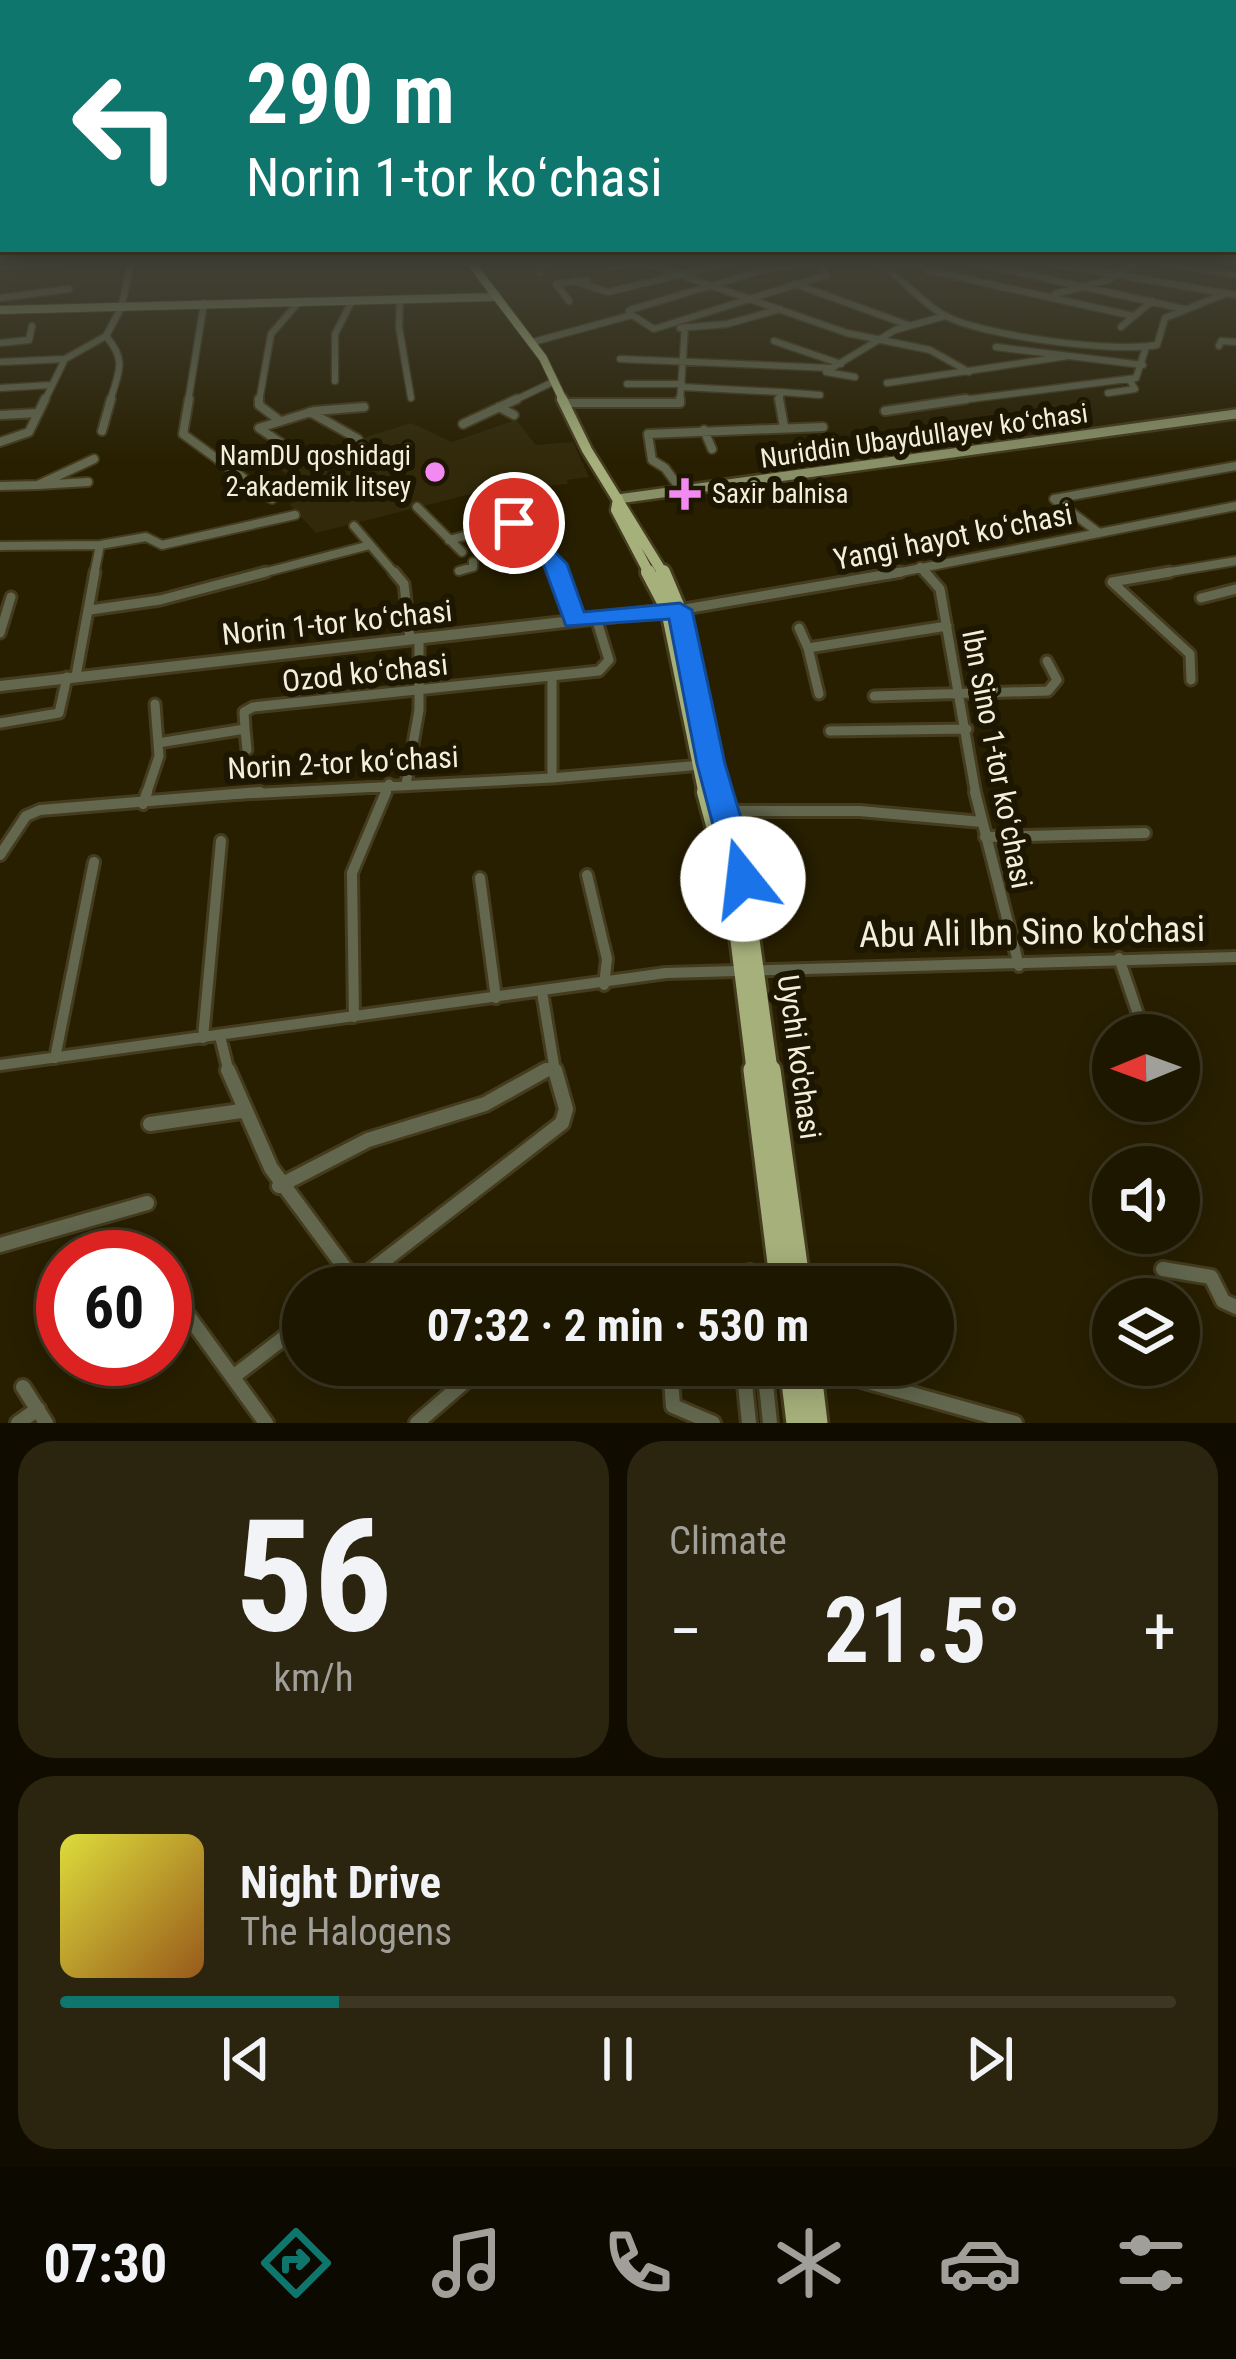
<!DOCTYPE html>
<meta charset="utf-8">
<style>
:root{--surface:#1e1700;--page:#2b240f;--text:#f1f3f6;--muted:#a19f99;--line:#3c3622;--accent:#0f766e}
body{margin:0;font-family:"Roboto Condensed",sans-serif;background:var(--page);color:var(--text);height:100vh;display:flex;flex-direction:column;font-size:45px;white-space:nowrap}
*{box-sizing:border-box;margin:0}
p{font-size:39px;color:var(--muted)}
.icon{flex:none;width:66px;height:66px;fill:none;stroke:currentColor;stroke-width:2;stroke-linecap:round;stroke-linejoin:round}
.map{position:relative;height:1423px;overflow:hidden}
.side{display:flex;flex-direction:column;gap:18px;padding:18px;background:#100d00;flex:1}
.side>*{flex:none}
.top-card{position:absolute;left:0px;top:0px;width:1236px;height:252px;box-shadow:0 6px 30px #0003,0 0 0 3px var(--line);background:#0f766e;color:#fff;overflow:hidden}
.needle{width:78px;rotate:269deg}
.tools{position:absolute;left:1092px;top:1014px;display:grid;gap:24px}
.tools a{display:grid;place-items:center;width:108px;height:108px;border-radius:50%;background:var(--surface);box-shadow:0 6px 30px #0003,0 0 0 3px var(--line);font-size:60px}
.speed{position:absolute;left:36px;top:1230px;display:flex;gap:24px;font-size:60px;font-weight:700;text-align:center}
.speed>*{display:grid;place-content:center;width:156px;height:156px;border-radius:50%;background:var(--surface);box-shadow:0 6px 30px #0003,0 0 0 3px var(--line);line-height:1}
.speed .limit{border:18px solid #d22;background:#fff;color:#111}
.pin{position:absolute;display:grid;place-items:center;width:102px;height:102px;color:#fff;margin:-51px;border:6px solid #fff;border-radius:50%;box-shadow:0 3px 12px #0007}
.me{position:absolute;width:132px;margin:-66px;rotate:344deg;stroke-linejoin:round;filter:drop-shadow(0 0 9px #0008)}
.turn{display:flex;align-items:center;gap:42px;height:252px;padding:0 48px;font-size:54px}
.turn .icon{width:156px;height:156px;stroke-width:2.5}
.turn b{display:block;font-size:84px;line-height:102px}
.big{font-size:90px;font-weight:700;line-height:1.1}
.side .tile{flex:1;display:flex;flex-direction:column;justify-content:center;gap:18px;min-width:0;padding:0 42px;border-radius:36px;background:var(--page)}
.side .dial{align-items:center;gap:0}
.dial b{font-size:156px;line-height:1}
.song{display:flex;align-items:center;gap:36px}
.cover{width:144px;height:144px;border-radius:18px;background:linear-gradient(135deg,hsl(60 70% 55%),hsl(30 70% 35%))}
.played{height:12px;border-radius:6px;background:linear-gradient(90deg,var(--accent) 25%,var(--line) 25%)}
.keys{display:flex;justify-content:space-around;direction:ltr}
.heat{display:flex;justify-content:space-between;align-items:center;font-size:66px;direction:ltr}
.side .tiles{flex:1;display:grid;gap:18px;grid-template-columns:1fr 1fr}
.tile:last-child{grid-column:span 2}
.trip{position:absolute;left:282px;top:1266px;width:672px;height:120px;border-radius:60px;background:var(--surface);box-shadow:0 6px 30px #0003,0 0 0 3px var(--line);font-weight:700;line-height:120px;text-align:center}
.dock{display:flex;height:192px;justify-content:space-around;align-items:center;background:#0c0900;color:var(--muted)}
.dock .icon{width:84px;height:84px}
.dock .selected{color:var(--accent)}
.dock b{font-size:54px;color:var(--text)}
.map>svg:first-child{display:block}
.built{fill:#32290a}
.lines{fill:none;stroke-linecap:round;stroke-linejoin:round}
.minor-far4-casing{stroke:#453c1f;stroke-width:9}
.minor-far3-casing{stroke:#453c1f;stroke-width:12}
.minor-far2-casing{stroke:#453c1f;stroke-width:15}
.minor-far1-casing{stroke:#453c1f;stroke-width:16}
.minor-casing{stroke:#453c1f;stroke-width:20}
.tertiary-casing{stroke:#453c1f;stroke-width:16}
.secondary-far1-casing{stroke:#453c1f;stroke-width:10}
.secondary-casing{stroke:#453c1f;stroke-width:14}
.primary-far4-casing{stroke:#453c1f;stroke-width:10}
.primary-far3-casing{stroke:#453c1f;stroke-width:15}
.primary-far2-casing{stroke:#453c1f;stroke-width:20}
.primary-far1-casing{stroke:#453c1f;stroke-width:22}
.primary-casing{stroke:#453c1f;stroke-width:27}
.minor-far4{stroke:#62674e;stroke-width:6}
.minor-far3{stroke:#62674e;stroke-width:8}
.minor-far2{stroke:#62674e;stroke-width:9}
.minor-far1{stroke:#62674e;stroke-width:10}
.minor{stroke:#62674e;stroke-width:14}
.tertiary{stroke:#62674e;stroke-width:10}
.secondary-far1{stroke:#889067;stroke-width:8}
.secondary{stroke:#889067;stroke-width:9}
.primary-far4{stroke:#a5b07b;stroke-width:8}
.primary-far3{stroke:#a5b07b;stroke-width:10}
.primary-far2{stroke:#a5b07b;stroke-width:14}
.primary-far1{stroke:#a5b07b;stroke-width:16}
.primary{stroke:#a5b07b;stroke-width:21}
.route{fill:#1a73e8;stroke:#114b97;stroke-width:3}
.poi-dot{fill:#f38af1;stroke:#1d1601;stroke-width:4.5}
.labels{text-anchor:middle;stroke-width:12;stroke-linejoin:round;paint-order:stroke}
.far-street-label{font-size:27px;fill:#f4eedc;stroke:#1d1601}
.far-poi-label{font-size:27px;fill:#f4eedc;stroke:#1d1601;text-anchor:end}
.street-label{font-size:30px;fill:#f4eedc;stroke:#1d1601}
.near-street-label{font-size:36px;fill:#f4eedc;stroke:#1d1601}
</style>
<div class="map">
<svg width="1236" height="1423" viewBox="0 0 1236 1423">
<rect width="100%" height="100%" fill="#281f00"/>
<path class="built" d="M 516,420 L 536,445 L 573,442 L 589,477 L 567,480 L 568,484 L 479,492 L 316,533 L 289,504 L 315,494 L 275,466 L 411,423 L 452,442 Z"/>
<g class="lines">
<defs>
<path id="minor-far4" d="M 646,263 L 847,333 L 930,350 L 969,372
M 878,263 C 903,277 919,302 944,315 C 981,336 1115,353 1157,345 L 1165,318 L 1227,293
M 918,263 L 927,270 L 1133,316
M 976,263 L 1184,309
M 1049,263 L 1236,295
M 1163,263 L 1236,275
M 885,266 L 906,263
M 0,267 L 56,263
M 610,267 L 632,263
M 540,272 L 538,265 L 549,263
M 573,281 L 608,292 L 728,263
M 795,284 L 908,325
M 1055,294 L 1108,280 L 1135,263
M 0,298 L 69,289
M 400,300 L 399,327 L 411,398
M 569,301 L 556,284 L 588,280
M 632,315 L 654,329 L 826,275 L 821,263
M 632,315 L 629,311 L 633,309 L 763,270 L 809,263
M 1121,327 L 1152,301
M 680,328 L 727,324 L 780,309
M 106,336 L 121,308 L 131,263
M 106,336 C 128,362 118,372 110,402
M 774,341 L 841,364
M 533,342 L 632,315
M 0,343 L 29,340 L 32,326
M 1219,346 L 1221,341 L 1236,342
M 996,347 L 1143,365
M 620,359 L 832,368 L 895,330 L 945,316
M 0,362 L 65,359
M 826,372 L 855,377
M 335,381 L 335,334 L 352,301
M 887,383 L 1068,356
M 627,384 L 682,384
M 682,387 L 781,392 L 779,402
M 0,388 L 51,385
M 781,392 L 820,395
M 1108,393 L 1135,389 L 1129,379
M 44,402 L 65,359 L 106,336
M 188,402 L 204,303
M 259,402 L 271,334 L 299,302
M 511,402 L 555,381
M 680,402 L 685,327
M 946,402 L 1136,378 L 1146,347"/>
<path id="minor-far3" d="M 189,399 L 183,434 L 272,499
M 259,399 L 259,405 L 280,421
M 779,399 L 784,427
M 563,403 L 680,403 L 680,399
M 499,407 L 514,415
M 885,411 L 966,399
M 310,412 L 358,439
M 0,415 L 38,413
M 463,424 L 517,399
M 704,430 L 712,449
M 102,431 L 111,399
M 0,442 L 29,432 L 45,399
M 300,456 L 259,428 L 314,411 L 364,407
M 38,485 L 88,482
M 0,486 L 38,485 L 94,459
M 682,491 L 665,468 L 652,460 L 648,434 L 823,427
M 417,507 L 462,552
M 500,509 L 555,564 L 559,575
M 354,526 L 396,575
M 1099,533 L 1054,499 L 1236,466
M 449,540 L 514,523
M 0,546 L 100,545 L 146,537 L 162,545 L 295,515
M 920,567 L 927,575
M 459,571 L 473,567 L 473,562
M 94,575 L 100,545
M 255,575 L 370,545
M 886,575 L 1236,506
M 1152,575 L 1236,561"/>
<path id="minor-far2" d="M 394,572 L 404,584 L 410,639
M 558,572 L 575,620
M 925,572 L 940,589 L 976,795
M 1170,572 L 1112,582 L 1190,654 L 1191,680
M 1201,598 L 1236,589
M 90,610 L 160,600 L 266,572
M 679,610 L 901,572
M 799,628 L 808,648
M 0,633 L 11,597
M 76,676 L 95,572
M 552,676 L 552,778
M 819,694 L 808,648 L 947,626
M 874,696 L 1048,691 L 1057,680 L 1047,661
M 155,704 L 158,743
M 0,723 L 59,713 L 67,677
M 245,729 L 247,750
M 830,731 L 967,729
M 406,784 L 419,710 L 419,638
M 146,795 L 159,756 L 158,743 L 245,729 L 244,712 L 253,707 L 599,671 L 609,660 L 596,618
M 224,795 L 552,778 L 702,765
M 385,795 L 389,784"/>
<path id="minor-far1" d="M 975,792 L 1019,966
M 143,804 L 147,792
M 721,811 L 860,811 L 982,822
M 985,837 L 1145,833
M 0,855 L 26,816 L 40,810 L 260,792
M 587,875 L 607,959 L 604,985
M 480,878 L 496,998
M 1119,958 L 1145,1035
M 354,1017 L 352,873 L 386,792
M 220,1036 L 229,1073
M 203,1038 L 221,841
M 55,1058 L 94,862
M 0,1065 L 666,973 L 1236,957
M 554,1065 L 556,1073
M 540,1073 L 554,1065 L 542,992"/>
<path id="minor" d="M 228,1070 L 271,1168 L 356,1283
M 150,1124 L 241,1111
M 279,1186 L 368,1140 L 485,1104 L 546,1070
M 0,1245 L 147,1203
M 1163,1269 L 1211,1277 L 1223,1301 L 1236,1307
M 350,1287 L 562,1123 L 566,1109 L 555,1070
M 737,1287 L 738,1274 L 750,1272 L 757,1287
M 168,1288 L 266,1423
M 670,1365 L 673,1406 L 713,1423
M 743,1365 L 749,1423
M 764,1365 L 770,1423
M 812,1366 L 1015,1423
M 233,1377 L 303,1323
M 23,1387 L 46,1423
M 18,1423 L 38,1409
M 417,1423 L 484,1365"/>
<path id="tertiary" d="M 0,686 L 670,610"/>
<path id="secondary-far1" d="M 0,310 L 495,297"/>
<path id="secondary" d="M 618,499 L 1236,414"/>
<path id="primary-far4" d="M 471,263 L 543,358 L 564,402"/>
<path id="primary-far3" d="M 562,399 L 587,450 L 664,575
M 618,499 L 616,510 L 650,575"/>
<path id="primary-far2" d="M 648,572 L 668,610 L 706,795
M 663,572 L 679,610 L 720,795"/>
<path id="primary-far1" d="M 705,792 L 733,896 L 755,1073
M 719,792 L 743,879 L 770,1073"/>
<path id="primary" d="M 754,1070 L 781,1287
M 770,1070 L 800,1287
M 790,1365 L 797,1423
M 810,1365 L 817,1423"/>
</defs>
<use href="#minor-far4" class="minor-far4-casing"/>
<use href="#minor-far3" class="minor-far3-casing"/>
<use href="#minor-far2" class="minor-far2-casing"/>
<use href="#minor-far1" class="minor-far1-casing"/>
<use href="#minor" class="minor-casing"/>
<use href="#tertiary" class="tertiary-casing"/>
<use href="#secondary-far1" class="secondary-far1-casing"/>
<use href="#secondary" class="secondary-casing"/>
<use href="#primary-far4" class="primary-far4-casing"/>
<use href="#primary-far3" class="primary-far3-casing"/>
<use href="#primary-far2" class="primary-far2-casing"/>
<use href="#primary-far1" class="primary-far1-casing"/>
<use href="#primary" class="primary-casing"/>
<use href="#minor-far4" class="minor-far4"/>
<use href="#minor-far3" class="minor-far3"/>
<use href="#minor-far2" class="minor-far2"/>
<use href="#minor-far1" class="minor-far1"/>
<use href="#minor" class="minor"/>
<use href="#tertiary" class="tertiary"/>
<use href="#secondary-far1" class="secondary-far1"/>
<use href="#secondary" class="secondary"/>
<use href="#primary-far4" class="primary-far4"/>
<use href="#primary-far3" class="primary-far3"/>
<use href="#primary-far2" class="primary-far2"/>
<use href="#primary-far1" class="primary-far1"/>
<use href="#primary" class="primary"/>
</g>
<linearGradient id="sky" x2="0" y2="1"><stop stop-color="#161100"/><stop offset="0.57" stop-color="#424237"/><stop offset="1" stop-color="#424237" stop-opacity="0"/></linearGradient>
<rect width="1236" height="462" fill="url(#sky)"/>
<path class="route" d="M 514,517 L 522,519 L 567,564 L 584,612 L 680,603 L 692,610 L 725,764 L 759,879 L 755,887 L 732,887 L 727,879 L 697,764 L 669,619 L 566,626 L 544,566 L 503,523 Z"/>
<g class="poi-dot">
<circle cx="435" cy="472" r="12"/>
<path d="M679 476h12v12h12v12h-12v12h-12v-12h-12v-12h12z"/>
</g>
<g class="labels">
<g class="far-street-label">
<text transform="translate(924 436) rotate(-8)" y="9">Nuriddin Ubaydullayev koʻchasi</text>
</g>
<g class="far-poi-label">
<text x="411" y="465">NamDU qoshidagi<tspan x="411" dy="31">2-akademik litsey</tspan></text>
<text x="712" y="503" text-anchor="start">Saxir balnisa</text>
</g>
<g class="street-label">
<text transform="translate(953 537) rotate(-11)" y="10">Yangi hayot koʻchasi</text>
<text transform="translate(337 623) rotate(-6)" y="10">Norin 1-tor koʻchasi</text>
<text transform="translate(365 673) rotate(-6)" y="10">Ozod koʻchasi</text>
<text transform="translate(997 759) rotate(79)" y="10">Ibn Sino 1-tor koʻchasi</text>
<text transform="translate(343 763) rotate(-3)" y="10">Norin 2-tor koʻchasi</text>
<text transform="translate(799 1057) rotate(82)" y="10">Uychi ko'chasi</text>
</g>
<g class="near-street-label">
<text transform="translate(1032 931) rotate(-1)" y="13">Abu Ali Ibn Sino ko'chasi</text>
</g>
</g>
</svg>
<div class="tools">
<a><svg class="needle" viewBox="-14 -14 28 28"><path d="M0-13l5 13h-10z" fill="#e53935"/><path d="M0 13l5-13h-10z" fill="#a19f99"/></svg></a>
<a><svg class="icon" aria-label="sound" viewBox="0 0 24 24"><path d="M4 9h4l5-4v14l-5-4H4zM17 9q2 3 0 6"/></svg></a>
<a><svg class="icon" aria-label="layers" viewBox="0 0 24 24"><path d="M12 4l9 5-9 5-9-5zM3 14l9 5 9-5"/></svg></a>
</div>
<div class="speed"><div class="limit">60</div></div>
<div class="pin" style="left:514px;top:523px;background:#d93025"><svg class="icon" aria-label="arrive" viewBox="0 0 24 24"><path d="M6 21V4h12l-3 4 3 4H6"/></svg></div>
<svg class="me" style="left:743px;top:879px" viewBox="-20 -20 40 40"><circle r="19" fill="#fff"/><path d="M0-13L10 11 0 6-10 11z" fill="#1a73e8"/></svg>
<div class="trip">07:32 · 2 min · 530 m</div>
<div class="top-card">
<div class="turn"><svg class="icon" aria-label="left" viewBox="0 0 24 24"><path d="M17 20v-9H6M10 6l-5 5 5 5"/></svg><div><b>290 m</b>Norin 1-tor koʻchasi</div></div>
</div>
</div>
<section class="side">
<div class="tiles">
<div class="tile dial"><b>56</b><p>km/h</p></div>
<div class="tile"><p>Climate</p>
<div class="heat"><a>−</a><b class="big">21.5°</b><a>+</a></div>
</div>
<div class="tile">
<div class="song"><i class="cover"></i><div><b>Night Drive</b><p>The Halogens</p></div></div>
<div class="played"></div>
<div class="keys"><svg class="icon" aria-label="previous" viewBox="0 0 24 24"><path d="M18 5L8 12l10 7zM5 5v14"/></svg><svg class="icon" aria-label="pause" viewBox="0 0 24 24"><path d="M8 5v14M16 5v14"/></svg><svg class="icon" aria-label="next" viewBox="0 0 24 24"><path d="M6 5l10 7-10 7zM19 5v14"/></svg></div>
</div>
</div>
</section>
<nav class="dock">
<b>07:30</b>
<svg class="icon selected" aria-label="directions" viewBox="0 0 24 24"><path d="M12 3l9 9-9 9-9-9zM9 14v-3h6M13 9l2 2-2 2"/></svg>
<svg class="icon" aria-label="music" viewBox="0 0 24 24"><path d="M9 18V5l10-2v13"/><circle cx="6" cy="18" r="3"/><circle cx="16" cy="16" r="3"/></svg>
<svg class="icon" aria-label="phone" viewBox="0 0 24 24"><path d="M5 4h4l2 5-3 2q2 4 5 5l2-3 5 2v4C11 20 4 13 5 4z"/></svg>
<svg class="icon" aria-label="climate" viewBox="0 0 24 24"><path d="M12 3v18M4 7l16 10M4 17L20 7"/></svg>
<svg class="icon" aria-label="car" viewBox="0 0 24 24"><path d="M5 17H2v-5l4-1 3-4h7l3 4 3 1v5h-3M9 17h6M6 11h13"/><circle cx="7" cy="17" r="2"/><circle cx="17" cy="17" r="2"/></svg>
<svg class="icon" aria-label="filters" viewBox="0 0 24 24"><path d="M4 7h16M4 17h16"/><circle cx="9" cy="7" r="2"/><circle cx="15" cy="17" r="2"/></svg>
</nav>
